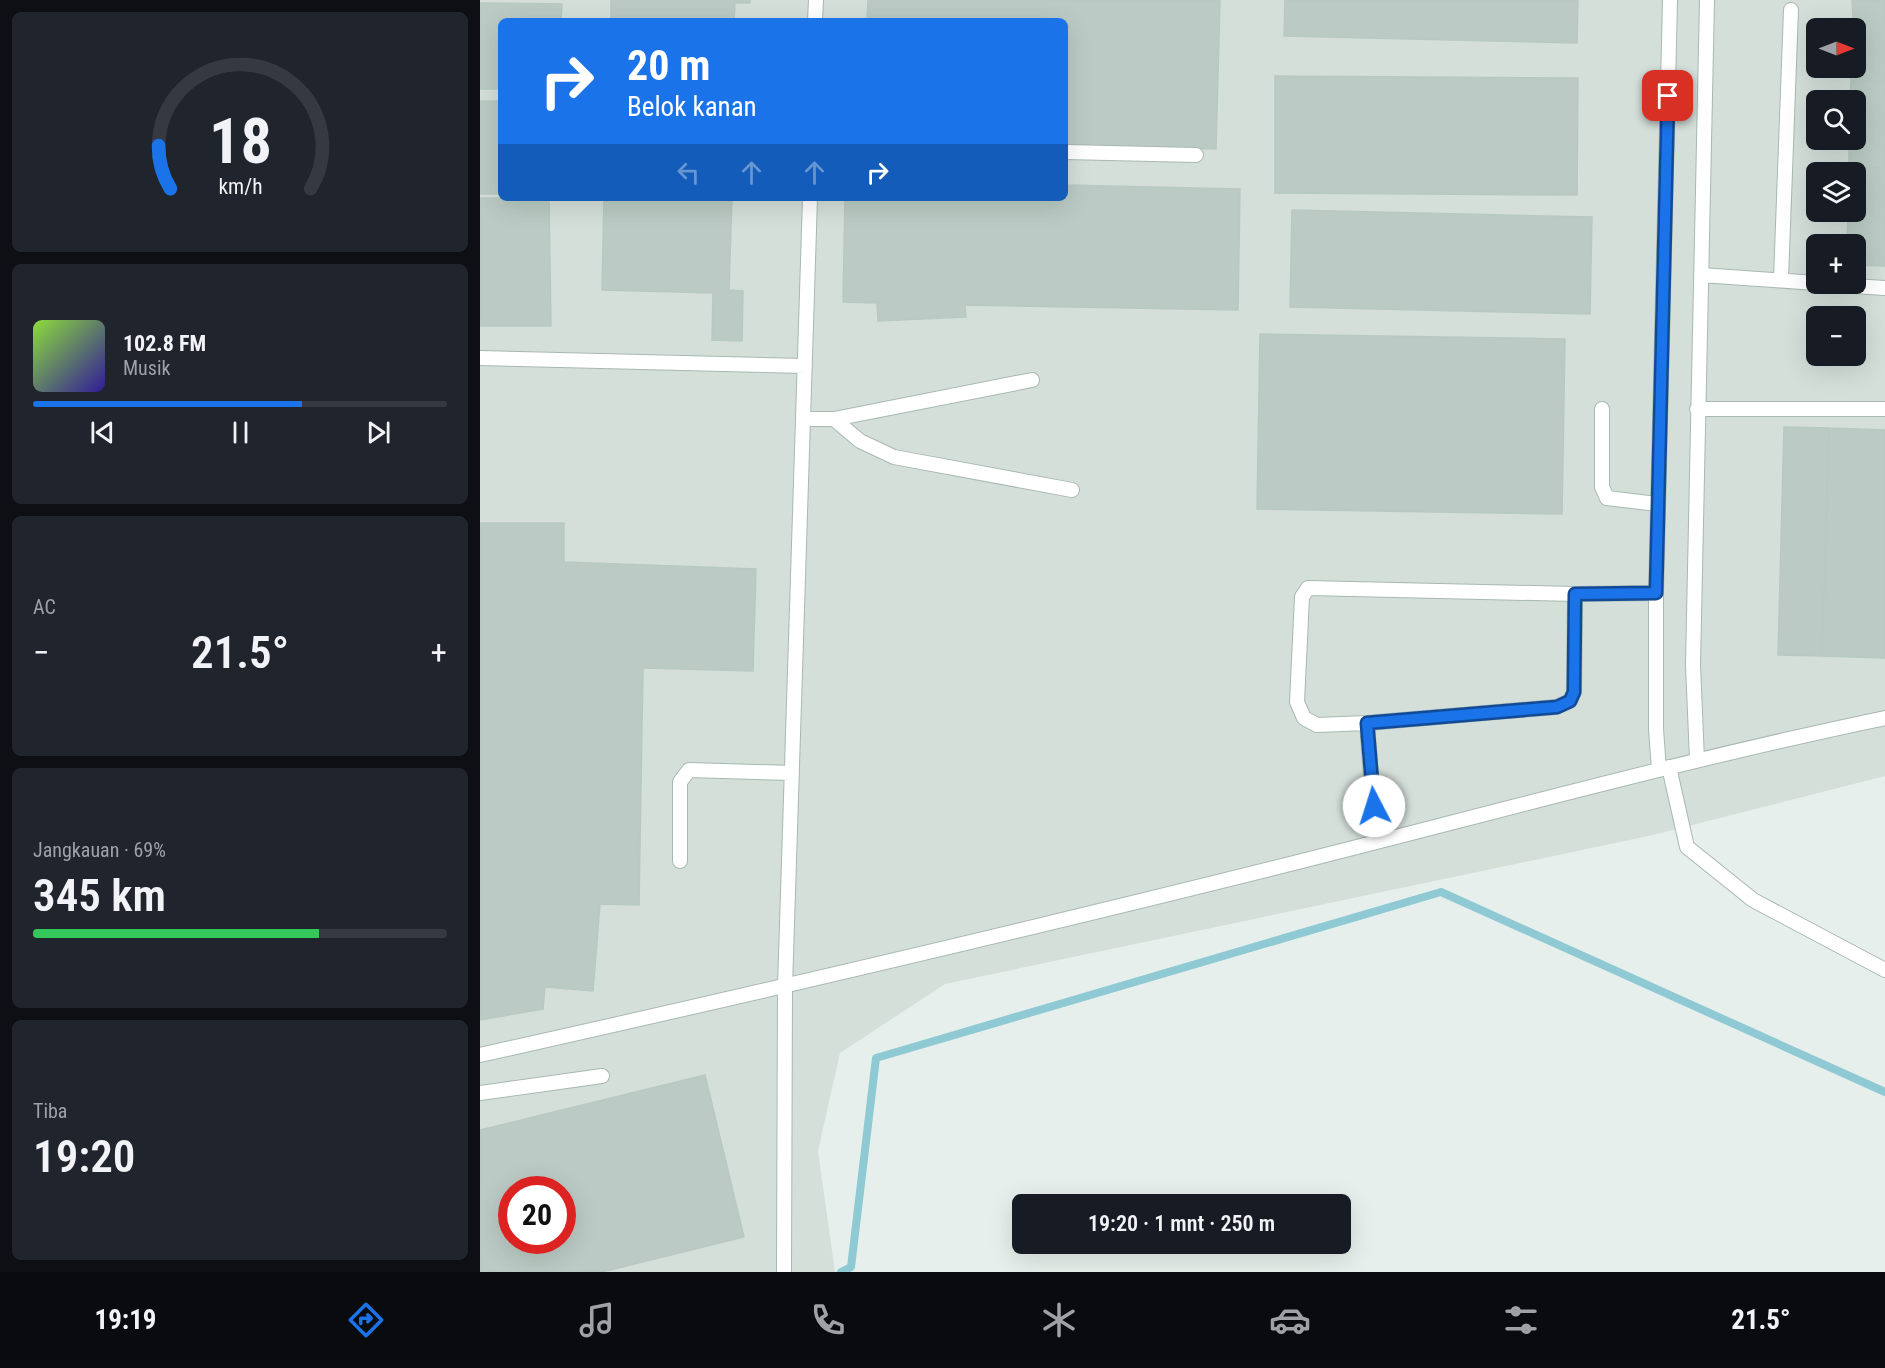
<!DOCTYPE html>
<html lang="id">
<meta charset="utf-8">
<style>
:root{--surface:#171b24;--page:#20242c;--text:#f1f3f6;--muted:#9ea1a6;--line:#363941;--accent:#1a73e8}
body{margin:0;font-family:"Roboto Condensed",sans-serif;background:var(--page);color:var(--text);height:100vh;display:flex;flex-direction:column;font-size:22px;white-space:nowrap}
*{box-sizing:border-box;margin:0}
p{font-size:20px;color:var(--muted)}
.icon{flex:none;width:33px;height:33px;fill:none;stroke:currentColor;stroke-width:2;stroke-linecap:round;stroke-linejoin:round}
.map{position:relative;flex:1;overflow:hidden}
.panel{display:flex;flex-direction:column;gap:12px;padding:12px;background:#0d0f14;width:480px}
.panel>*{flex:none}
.top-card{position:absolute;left:18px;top:18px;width:570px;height:183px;border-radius:9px;box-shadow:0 6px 24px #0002;background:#1a73e8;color:#fff;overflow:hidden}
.needle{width:39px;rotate:90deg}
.controls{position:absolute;left:1326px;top:18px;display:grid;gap:12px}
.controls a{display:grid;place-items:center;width:60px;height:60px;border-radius:9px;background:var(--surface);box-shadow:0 6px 24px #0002;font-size:30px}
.speed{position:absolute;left:18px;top:1176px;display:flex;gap:12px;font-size:30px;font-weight:700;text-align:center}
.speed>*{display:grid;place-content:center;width:78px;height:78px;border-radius:50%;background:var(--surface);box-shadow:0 6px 24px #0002;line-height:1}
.speed .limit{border:9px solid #d22;background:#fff;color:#111}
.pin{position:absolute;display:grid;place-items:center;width:51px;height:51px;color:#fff;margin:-26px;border-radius:12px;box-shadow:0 3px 9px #0006}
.me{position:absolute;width:66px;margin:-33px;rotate:355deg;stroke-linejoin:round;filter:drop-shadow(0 0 4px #0008)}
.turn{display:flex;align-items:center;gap:21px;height:126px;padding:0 30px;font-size:27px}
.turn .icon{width:78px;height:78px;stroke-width:2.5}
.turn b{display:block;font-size:42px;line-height:51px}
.lanes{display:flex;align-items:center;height:57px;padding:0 30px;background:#0003;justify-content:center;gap:30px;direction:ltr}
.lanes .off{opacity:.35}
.big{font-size:45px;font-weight:600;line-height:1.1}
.panel .card{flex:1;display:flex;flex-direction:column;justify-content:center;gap:9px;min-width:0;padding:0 21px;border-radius:9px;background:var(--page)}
.panel .dial{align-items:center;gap:0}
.dial svg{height:156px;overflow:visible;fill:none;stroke:var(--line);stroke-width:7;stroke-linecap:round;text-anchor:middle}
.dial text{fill:var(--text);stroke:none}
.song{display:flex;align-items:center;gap:18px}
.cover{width:72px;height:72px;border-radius:9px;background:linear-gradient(135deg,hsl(90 70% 55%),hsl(250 70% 35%))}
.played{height:6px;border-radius:3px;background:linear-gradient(90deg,var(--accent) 65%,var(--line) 65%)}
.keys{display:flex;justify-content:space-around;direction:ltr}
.heat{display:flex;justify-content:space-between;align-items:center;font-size:33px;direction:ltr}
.charge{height:9px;border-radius:4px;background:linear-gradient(90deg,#34c759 69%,var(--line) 0)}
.trip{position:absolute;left:532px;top:1194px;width:339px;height:60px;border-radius:9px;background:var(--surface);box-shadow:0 6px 24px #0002;font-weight:600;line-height:60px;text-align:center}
.dock{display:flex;height:96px;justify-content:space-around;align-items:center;background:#090b0e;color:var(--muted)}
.dock .icon{width:42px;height:42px}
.dock .current{color:var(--accent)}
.dock b{font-size:27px;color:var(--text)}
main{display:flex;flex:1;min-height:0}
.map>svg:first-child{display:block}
.built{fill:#d4dfda;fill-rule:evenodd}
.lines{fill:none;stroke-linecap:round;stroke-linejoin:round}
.stream{stroke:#8ec9d4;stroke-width:8}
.building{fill:#bbcac4;stroke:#b8c9c2;stroke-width:1.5;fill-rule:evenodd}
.lane-casing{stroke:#a8b8b2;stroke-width:16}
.lane{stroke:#fff;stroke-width:14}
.route-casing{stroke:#114b97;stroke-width:15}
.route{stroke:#1a73e8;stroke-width:10}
</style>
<main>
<section class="panel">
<div class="card dial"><svg viewBox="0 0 100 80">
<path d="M14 69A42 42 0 1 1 86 69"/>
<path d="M14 69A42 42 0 0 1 8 47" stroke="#1a73e8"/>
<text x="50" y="56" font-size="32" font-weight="700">18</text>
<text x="50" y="72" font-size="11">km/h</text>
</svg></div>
<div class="card">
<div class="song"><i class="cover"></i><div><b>102.8 FM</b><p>Musik</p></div></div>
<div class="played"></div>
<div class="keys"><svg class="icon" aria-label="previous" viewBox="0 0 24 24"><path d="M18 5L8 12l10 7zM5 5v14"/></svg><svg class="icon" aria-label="pause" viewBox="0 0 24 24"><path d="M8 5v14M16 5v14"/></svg><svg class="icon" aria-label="next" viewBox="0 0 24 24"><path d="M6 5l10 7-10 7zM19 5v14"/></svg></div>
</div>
<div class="card"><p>AC</p>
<div class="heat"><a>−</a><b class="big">21.5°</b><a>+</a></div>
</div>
<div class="card"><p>Jangkauan · 69%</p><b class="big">345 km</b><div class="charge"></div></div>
<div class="card"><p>Tiba</p><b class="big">19:20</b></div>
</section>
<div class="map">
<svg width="1405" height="1272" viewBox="0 0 1405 1272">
<rect width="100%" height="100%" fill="#e6efeb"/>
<path class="built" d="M 0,0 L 1405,0 L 1405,776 L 1173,835 L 465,984 L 360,1053 L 338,1151 L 355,1272 L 0,1272 ZM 21,21 L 585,21 L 585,198 L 21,198 ZM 1336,28 L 1376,28 L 1376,68 L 1336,68 ZM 1336,100 L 1376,100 L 1376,140 L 1336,140 ZM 1336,172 L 1376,172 L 1376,212 L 1336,212 ZM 1336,244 L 1376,244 L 1376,284 L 1336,284 ZM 1336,316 L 1376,316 L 1376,356 L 1336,356 ZM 32,1190 L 82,1190 L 82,1240 L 32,1240 Z"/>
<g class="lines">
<path class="stream" d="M 361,1272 L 371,1267 L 396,1058 L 961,892 L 1405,1092"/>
</g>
<path class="building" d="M 131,0 L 270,0 L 270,3 L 255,3 L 254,21 L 131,21 Z
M 388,0 L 740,0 L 736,149 L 585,145 L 585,21 L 387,21 Z
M 805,0 L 1098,0 L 1097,43 L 804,36 Z
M 1372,0 L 1405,0 L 1405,82 L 1371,81 L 1371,68 L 1376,68 Z
M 0,3 L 82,4 L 81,21 L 21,21 L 21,89 L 0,89 Z
M 795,76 L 1098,78 L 1097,195 L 795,193 Z
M 1371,81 L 1405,82 L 1405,168 L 1369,167 L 1369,140 L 1376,140 L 1376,100 L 1370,100 Z
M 0,101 L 21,101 L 21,194 L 0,194 Z
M 1369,167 L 1405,168 L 1405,266 L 1376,265 L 1376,244 L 1367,244 L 1368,212 L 1376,212 L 1376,172 L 1369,172 Z
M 585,185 L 760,189 L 758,310 L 485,305 L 486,317 L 398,321 L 397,303 L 363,302 L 365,198 L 585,198 Z
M 0,198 L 69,198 L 71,326 L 0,326 Z
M 124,198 L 252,198 L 249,290 L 263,291 L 262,341 L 232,340 L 233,293 L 122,290 Z
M 812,210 L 1112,217 L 1110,314 L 810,307 Z
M 780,334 L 1085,339 L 1082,514 L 777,509 Z
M 1304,427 L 1349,428 L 1342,656 L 1298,655 Z
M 1349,428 L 1405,430 L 1405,658 L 1342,656 Z
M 0,523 L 84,523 L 84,562 L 276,569 L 273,671 L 163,668 L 159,905 L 120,904 L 113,991 L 65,987 L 63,1009 L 0,1020 Z
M 225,1075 L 264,1237 L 122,1272 L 0,1272 L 0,1130 ZM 32,1190 L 82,1190 L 82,1240 L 32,1240 Z"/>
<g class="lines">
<defs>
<path id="lane" d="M 335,21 L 336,0
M 585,152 L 716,155
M 1221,275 L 1336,283
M 1301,279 L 1311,10
M 1342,284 L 1405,288
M 0,358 L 325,366
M 1122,409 L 1122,487 L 1127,498 L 1177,504
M 1217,409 L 1405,409
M 324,419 L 354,419 L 552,380
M 354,419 L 380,441 L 414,457 L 592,490
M 887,723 L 837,725 L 824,718 L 817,702 L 822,597 L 828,588 L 1095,594
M 1217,760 L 1213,665 L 1227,0
M 1189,767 L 1207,847 L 1273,900 L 1405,970
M 1179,770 L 1176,729 L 1176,593 L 1190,0
M 896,842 L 887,723 L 1076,707 L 1090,701 L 1094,692 L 1095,594 L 1176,593
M 200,861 L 200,782 L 209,770 L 312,773
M 0,1055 C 269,995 538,932 806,865 C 1005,815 1204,760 1405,718
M 0,1093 L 122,1076
M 304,1272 L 305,987 L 330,198"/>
</defs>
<use href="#lane" class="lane-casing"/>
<use href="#lane" class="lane"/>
</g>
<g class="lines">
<defs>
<path id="route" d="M 894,806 L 887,723 L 1077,707 L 1090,701 L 1094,692 L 1095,594 L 1176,593 L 1188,96"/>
</defs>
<use href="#route" class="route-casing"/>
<use href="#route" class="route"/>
</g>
</svg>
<div class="controls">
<a><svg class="needle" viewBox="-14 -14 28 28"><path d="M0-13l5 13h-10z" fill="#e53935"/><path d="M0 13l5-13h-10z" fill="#9ea1a6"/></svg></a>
<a><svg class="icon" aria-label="search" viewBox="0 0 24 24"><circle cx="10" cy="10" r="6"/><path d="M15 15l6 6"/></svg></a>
<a><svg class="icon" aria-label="layers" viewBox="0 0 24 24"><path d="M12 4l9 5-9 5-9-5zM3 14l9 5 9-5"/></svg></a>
<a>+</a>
<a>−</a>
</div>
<div class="speed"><div class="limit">20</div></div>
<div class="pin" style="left:1188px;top:96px;background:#d93025"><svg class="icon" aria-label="arrive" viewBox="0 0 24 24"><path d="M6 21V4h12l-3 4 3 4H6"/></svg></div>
<svg class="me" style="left:894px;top:806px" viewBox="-20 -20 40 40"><circle r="19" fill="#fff"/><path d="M0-13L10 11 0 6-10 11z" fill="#1a73e8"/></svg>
<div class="trip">19:20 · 1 mnt · 250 m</div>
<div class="top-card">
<div class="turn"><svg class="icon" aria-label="right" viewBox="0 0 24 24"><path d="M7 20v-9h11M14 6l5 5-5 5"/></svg><div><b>20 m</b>Belok kanan</div></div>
<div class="lanes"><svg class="icon off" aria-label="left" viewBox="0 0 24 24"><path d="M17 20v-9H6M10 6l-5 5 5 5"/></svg><svg class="icon off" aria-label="ahead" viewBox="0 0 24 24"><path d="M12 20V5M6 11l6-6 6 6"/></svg><svg class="icon off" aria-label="ahead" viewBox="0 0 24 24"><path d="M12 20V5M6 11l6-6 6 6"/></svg><svg class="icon" aria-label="right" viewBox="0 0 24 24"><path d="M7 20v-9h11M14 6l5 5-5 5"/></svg></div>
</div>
</div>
</main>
<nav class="dock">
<b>19:19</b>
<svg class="icon current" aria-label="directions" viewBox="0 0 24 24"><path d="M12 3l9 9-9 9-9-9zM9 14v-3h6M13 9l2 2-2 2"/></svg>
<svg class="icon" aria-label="music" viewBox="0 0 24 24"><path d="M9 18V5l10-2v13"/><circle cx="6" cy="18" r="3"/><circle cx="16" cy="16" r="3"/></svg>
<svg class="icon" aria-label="phone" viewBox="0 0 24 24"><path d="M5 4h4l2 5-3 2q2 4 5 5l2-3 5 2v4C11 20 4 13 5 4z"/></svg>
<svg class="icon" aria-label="climate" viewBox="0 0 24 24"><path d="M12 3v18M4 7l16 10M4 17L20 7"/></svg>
<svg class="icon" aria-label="car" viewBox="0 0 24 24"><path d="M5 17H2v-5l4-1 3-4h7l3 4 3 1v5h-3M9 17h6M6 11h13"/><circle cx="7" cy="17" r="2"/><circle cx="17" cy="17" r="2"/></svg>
<svg class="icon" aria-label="filters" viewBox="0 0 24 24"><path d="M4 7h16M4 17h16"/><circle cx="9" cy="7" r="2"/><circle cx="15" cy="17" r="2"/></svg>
<b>21.5°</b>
</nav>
